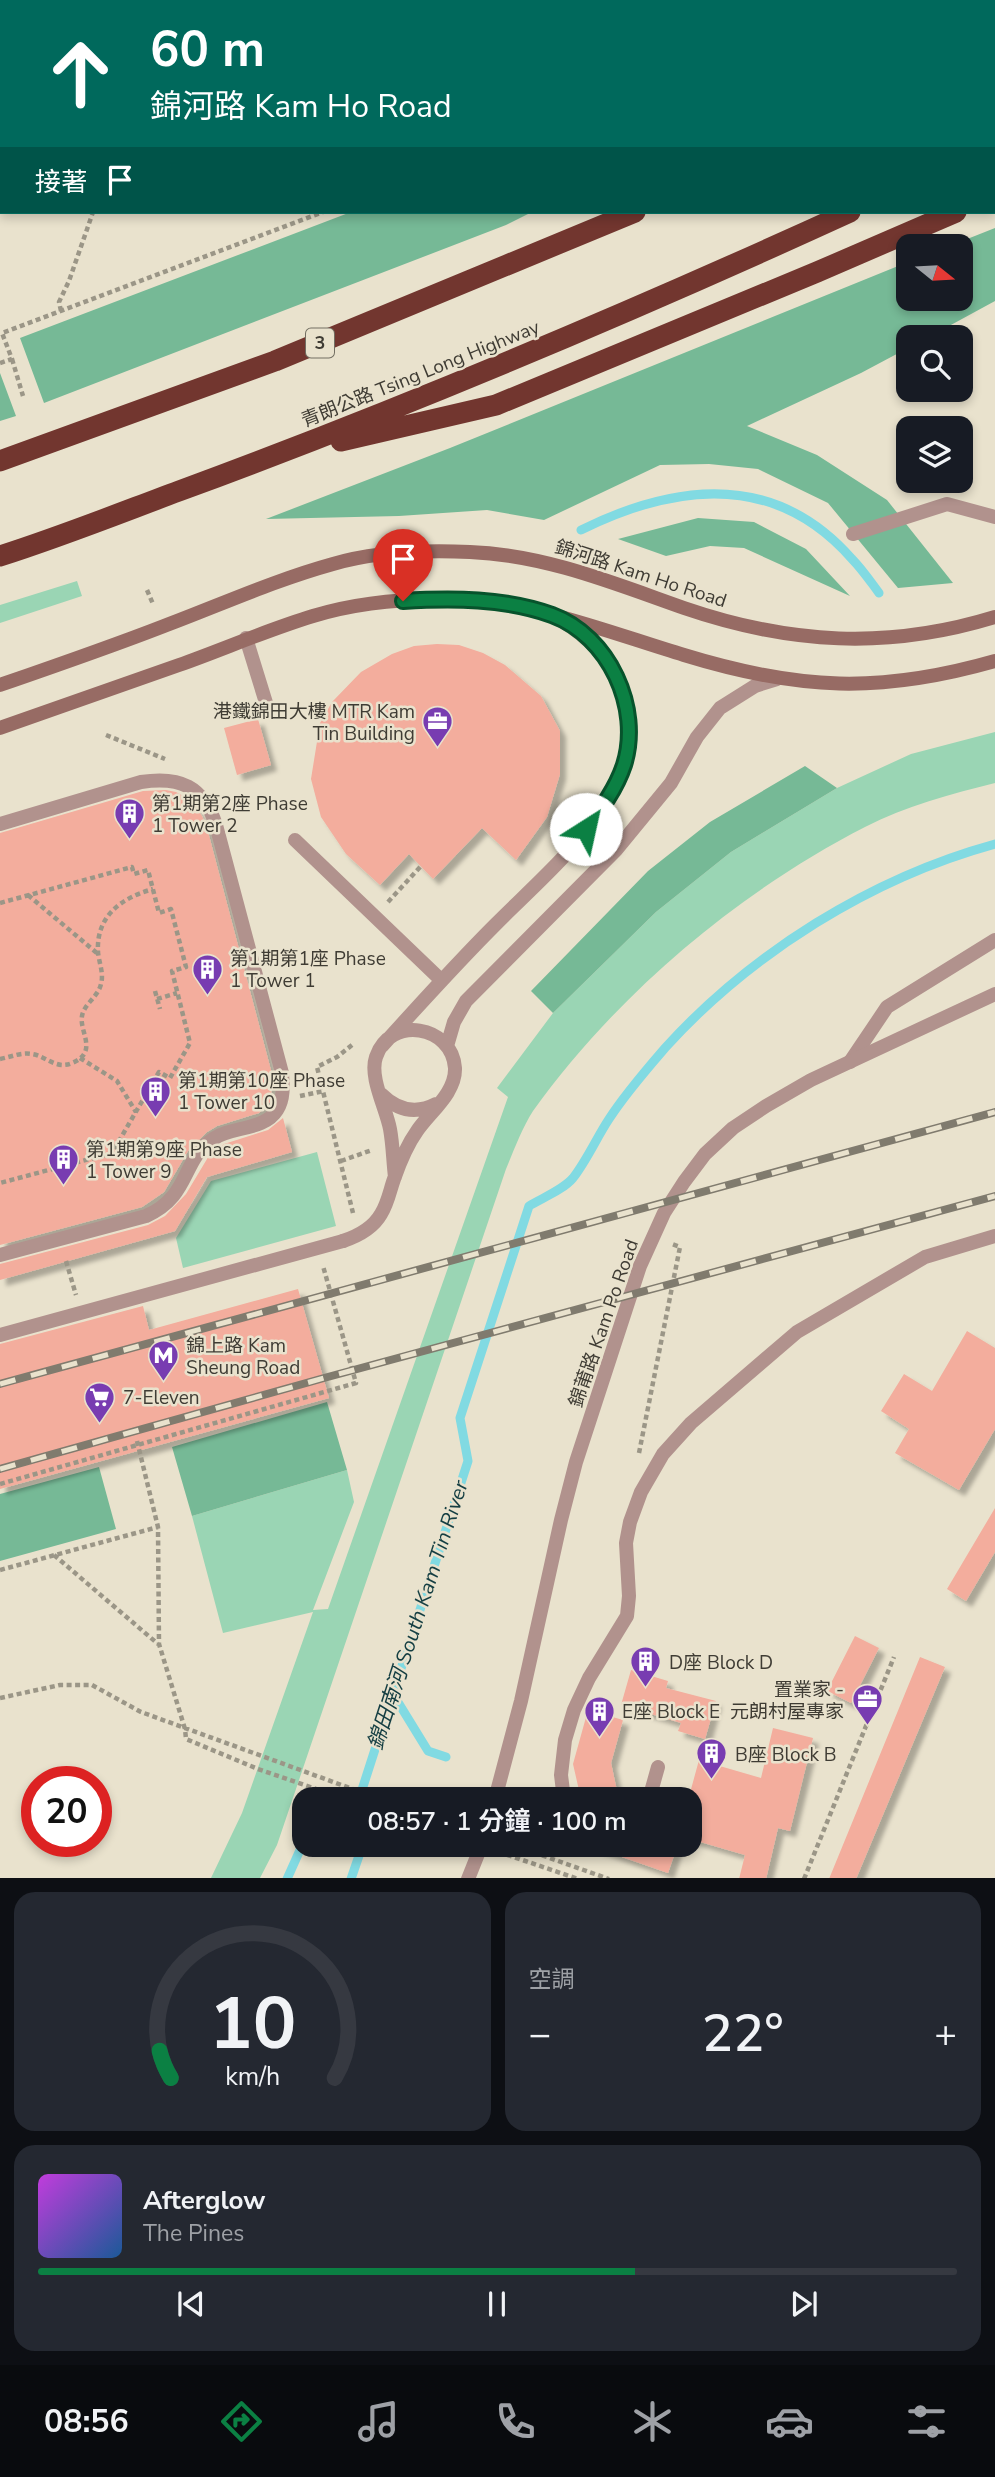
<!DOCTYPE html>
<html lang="zh-TW">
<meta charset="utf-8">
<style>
:root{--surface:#171b24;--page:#242831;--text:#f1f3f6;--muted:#9ea1a6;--line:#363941;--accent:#0b8043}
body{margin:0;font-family:"Nunito Sans","Noto Sans TC",sans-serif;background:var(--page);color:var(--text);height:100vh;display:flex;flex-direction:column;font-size:26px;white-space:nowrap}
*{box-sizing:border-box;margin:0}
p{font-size:23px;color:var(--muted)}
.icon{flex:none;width:38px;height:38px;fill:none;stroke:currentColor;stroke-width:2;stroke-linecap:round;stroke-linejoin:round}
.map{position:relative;height:1878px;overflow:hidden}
.panel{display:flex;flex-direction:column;gap:14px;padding:14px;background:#0d0f14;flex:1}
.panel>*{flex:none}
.top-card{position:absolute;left:0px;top:0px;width:996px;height:214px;box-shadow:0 4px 10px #0003;background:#00695c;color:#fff;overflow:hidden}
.needle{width:46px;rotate:108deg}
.controls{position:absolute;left:896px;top:234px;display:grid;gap:14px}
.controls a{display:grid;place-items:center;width:77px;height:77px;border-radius:14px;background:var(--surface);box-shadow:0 4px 10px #0003;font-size:35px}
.speed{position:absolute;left:21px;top:1766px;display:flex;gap:14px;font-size:35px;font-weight:700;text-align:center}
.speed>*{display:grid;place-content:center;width:91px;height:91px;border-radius:50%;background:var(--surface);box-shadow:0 4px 10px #0003;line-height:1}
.speed .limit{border:10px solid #d22;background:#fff;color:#111}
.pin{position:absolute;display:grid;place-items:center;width:60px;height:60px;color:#fff;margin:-72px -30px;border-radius:50% 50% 50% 0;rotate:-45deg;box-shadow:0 0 7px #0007}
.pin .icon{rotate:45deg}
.me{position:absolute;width:77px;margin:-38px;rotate:35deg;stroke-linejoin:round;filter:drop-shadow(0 0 5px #0008)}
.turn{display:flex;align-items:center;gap:24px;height:147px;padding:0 35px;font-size:32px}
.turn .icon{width:91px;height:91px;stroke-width:2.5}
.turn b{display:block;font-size:49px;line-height:60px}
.then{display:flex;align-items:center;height:66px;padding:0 35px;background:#0003;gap:14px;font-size:26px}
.big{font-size:52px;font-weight:600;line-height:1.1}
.panel .tile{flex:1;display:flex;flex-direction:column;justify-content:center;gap:10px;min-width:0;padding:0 24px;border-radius:21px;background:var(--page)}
.panel .dial{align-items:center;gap:0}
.dial svg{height:182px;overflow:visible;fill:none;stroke:var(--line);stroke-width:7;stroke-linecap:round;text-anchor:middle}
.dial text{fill:var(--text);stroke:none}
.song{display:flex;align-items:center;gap:21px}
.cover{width:84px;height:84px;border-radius:10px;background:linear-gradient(135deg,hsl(290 70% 55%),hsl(210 70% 35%))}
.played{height:7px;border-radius:4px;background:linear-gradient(90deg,var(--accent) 65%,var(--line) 65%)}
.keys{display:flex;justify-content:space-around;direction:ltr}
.heat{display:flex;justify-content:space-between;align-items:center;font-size:38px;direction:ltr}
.panel .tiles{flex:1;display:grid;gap:14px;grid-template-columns:1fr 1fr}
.tile:last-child{grid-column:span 2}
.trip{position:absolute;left:292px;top:1787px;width:410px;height:70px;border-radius:21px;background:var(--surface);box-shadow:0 4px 10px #0003;font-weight:600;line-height:70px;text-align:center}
.dock{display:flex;height:112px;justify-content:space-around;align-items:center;background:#090b0e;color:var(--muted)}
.dock .icon{width:49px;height:49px}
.dock .active{color:var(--accent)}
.dock b{font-size:32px;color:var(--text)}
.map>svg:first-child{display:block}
.green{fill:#9ad5b4}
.forest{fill:#76b996}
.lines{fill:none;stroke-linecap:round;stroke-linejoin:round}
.stream{stroke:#81dae2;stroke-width:9}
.building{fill:#f3ad9d;filter:url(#shadow)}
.path{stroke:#9b9687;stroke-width:4.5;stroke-dasharray:5 3.5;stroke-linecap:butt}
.service{stroke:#b1928d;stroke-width:14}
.pedestrian{stroke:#b1928d;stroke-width:14}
.minor{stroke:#b1928d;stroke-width:14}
.secondary{stroke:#976b64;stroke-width:14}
.motorway{stroke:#72362f;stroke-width:21}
.rail-casing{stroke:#807b6e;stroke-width:8}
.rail{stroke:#e9e2cd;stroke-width:5;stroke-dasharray:16;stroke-linecap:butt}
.route-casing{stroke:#07532c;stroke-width:18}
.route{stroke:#0b8043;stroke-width:12}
.labels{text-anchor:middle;stroke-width:5;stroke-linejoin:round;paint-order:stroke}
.shield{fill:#e9e2cd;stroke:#726e62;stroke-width:2}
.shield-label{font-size:18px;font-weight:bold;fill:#3f3c34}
.street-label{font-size:19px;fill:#3f3c34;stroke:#e9e2cd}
.poi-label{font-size:19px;fill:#3f3c34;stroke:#e9e2cd;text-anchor:start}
.water-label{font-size:21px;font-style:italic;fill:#143e42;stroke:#e9e2cd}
</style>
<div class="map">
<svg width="995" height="1879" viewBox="0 0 995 1879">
<defs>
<filter id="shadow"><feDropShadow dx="6" dy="6" stdDeviation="2" flood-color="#0004"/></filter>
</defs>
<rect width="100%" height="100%" fill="#e9e2cd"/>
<path class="green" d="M 332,0 L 655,0 L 332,2 Z
M 77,581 L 82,596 L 0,623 L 0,605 Z
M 995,732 L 995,783 C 951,794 906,806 865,827 C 738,892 616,995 533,1111 C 522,1128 514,1150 506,1169 L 277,1845 L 260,1878 L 211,1878 L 242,1813 L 313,1612 L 223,1633 L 192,1516 L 347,1470 L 354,1502 L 313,1610 L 328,1609 L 508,1097 L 497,1088 L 553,1013 L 656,912 L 731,852 L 837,788 L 911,754 Z
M 317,1152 L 336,1226 L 183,1268 L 176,1238 L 211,1181 Z"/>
<path class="forest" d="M 706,0 L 946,0 L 703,2 Z
M 351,212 L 532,212 L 506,225 L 44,403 L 20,338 Z
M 995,228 L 995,301 L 927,338 L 908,338 L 908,348 L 861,373 L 747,426 L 817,455 L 887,500 L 953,583 L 898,588 L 828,503 L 758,469 L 709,464 L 660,465 L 544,520 L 487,510 L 399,516 L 266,519 L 450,448 L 908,262 L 908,299 L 961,299 L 961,247 L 947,247 Z
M 0,373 L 16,416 L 0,421 Z
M 698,518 L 754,522 L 806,549 L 850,596 L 744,548 L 710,546 L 666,556 L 618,539 Z
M 805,766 L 837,788 L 731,852 L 656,912 L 553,1013 L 531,991 L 648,871 L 710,822 Z
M 327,1402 L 347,1470 L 192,1516 L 172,1447 Z
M 99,1467 L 116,1529 L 0,1561 L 0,1494 Z"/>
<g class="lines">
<path class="stream" d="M 581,530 C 676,483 775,471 852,559 C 862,569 870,581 879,593
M 393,1694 L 428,1751 L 446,1757
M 359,1799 L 468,1461 L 460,1418 L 529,1206 C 542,1198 563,1190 573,1178 C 587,1160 597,1137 609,1119 C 625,1094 646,1070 665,1048 C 751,953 871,878 995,844
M 287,1879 L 304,1841
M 351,1879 L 363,1844"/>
</g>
<path class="building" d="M 437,644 L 459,645 L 483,653 L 505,665 L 541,696 L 560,731 L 560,774 L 547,817 L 516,860 L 482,828 L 433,879 L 409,854 L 380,885 L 346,854 L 321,817 L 311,779 L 320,723 L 332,702 L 361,672 L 392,654 L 414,646 Z
M 258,719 L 271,765 L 237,775 L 224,728 Z
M 166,790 L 176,792 L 190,800 L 202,816 L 207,828 L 273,1078 L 270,1102 L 259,1113 L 217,1126 L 207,1132 L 188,1151 L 164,1192 L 142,1207 L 0,1245 L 0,833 L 143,791 Z
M 283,1118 L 292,1152 L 207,1177 L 175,1231 L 0,1280 L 0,1264 L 148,1225 L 165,1216 L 186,1194 L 210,1154 L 224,1144 L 268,1130 Z
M 298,1289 L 329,1398 L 0,1489 L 0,1344 L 143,1306 L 149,1330 Z
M 967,1331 L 995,1348 L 995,1429 L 959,1490 L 895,1453 L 909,1429 L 881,1411 L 904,1374 L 932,1391 Z
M 995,1508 L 995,1552 L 966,1601 L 947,1589 Z
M 855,1636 L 879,1648 L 851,1703 L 827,1691 Z
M 920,1657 L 945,1667 L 856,1879 L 829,1879 Z
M 631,1670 L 668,1681 L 666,1688 L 716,1701 L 705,1739 L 678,1731 L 681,1723 L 621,1705 Z
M 588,1710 L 623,1720 L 611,1763 L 617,1791 L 609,1792 L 611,1799 L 581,1799 L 573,1764 Z
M 773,1728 L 813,1738 L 790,1831 L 778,1828 L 766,1879 L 739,1879 L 745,1855 L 690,1839 L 690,1793 L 699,1760 L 761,1778 Z
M 596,1844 L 678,1844 L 668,1873 L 596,1848 Z"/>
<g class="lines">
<path class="path" d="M 605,0 L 607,2
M 679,2 L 682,0
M 823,2 L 826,0
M 0,24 L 2,26
M 61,311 L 59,302 L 69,281 L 93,212
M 12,359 L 23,396
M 0,363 L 12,359 L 2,333 L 323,212
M 147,590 L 153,604
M 106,735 L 165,759
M 28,895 L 98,954
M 388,902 L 421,866
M 0,903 L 132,867 L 134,874 L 148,870 L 159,913 L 171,909 L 186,967 L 172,971 L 190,1043 L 170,1078 L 159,1072 L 112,1153 L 0,1183
M 155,991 L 160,1009
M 157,999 L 177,993
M 352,1045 L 337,1057 L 317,1067 L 353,1213
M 80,1058 L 117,1081 L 136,1112
M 0,1059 C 11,1057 21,1052 32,1054 C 46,1056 56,1070 72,1063 C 99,1052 79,1032 82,1016 C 84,1004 98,997 101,984 C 104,973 99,963 98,952 C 96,916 121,898 153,889
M 300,1096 L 324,1091
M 341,1161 L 372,1150
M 66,1261 L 76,1295
M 137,1441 L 158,1527 L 159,1644 L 185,1729 L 186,1739 L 258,1769 L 345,1799
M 639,1453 L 680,1247 L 672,1244
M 0,1484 L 356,1383 L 323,1266
M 54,1555 L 158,1644
M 0,1570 L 158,1527
M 0,1698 L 60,1685 L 92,1685 L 141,1712 L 380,1799
M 510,1844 L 609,1879
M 499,1852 L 578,1879
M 804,1879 L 894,1657"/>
<path class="service" d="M 853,534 L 947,504 L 995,517
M 246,638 L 267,706
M 0,824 L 141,782 C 180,776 203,786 216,825 L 282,1073 C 283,1085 284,1099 277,1110 C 264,1131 231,1126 213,1139 C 181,1160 191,1196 146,1216 L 0,1255
M 295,840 L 441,980
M 382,1046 C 419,1005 456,964 495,925 C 553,866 658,785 622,690 C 610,659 589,637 560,620
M 447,1046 L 454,1022 L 466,1001 L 616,850 L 671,783 L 697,737 L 720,708 L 755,686 L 777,679
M 850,1062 L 887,1007 L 995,940
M 381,1094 C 397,1110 415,1115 436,1104
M 343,1241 C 358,1236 373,1228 381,1214 C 388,1203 390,1190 394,1179 C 400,1162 407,1145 417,1131 C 430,1112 456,1093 455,1068 C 452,1025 390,1015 376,1057 C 369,1077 386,1108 390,1129 C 393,1145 393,1161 395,1177
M 649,1799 L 658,1767"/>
<path class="pedestrian" d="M 0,1335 L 343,1241"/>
<path class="minor" d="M 495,1799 L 521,1701 L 561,1520 L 576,1462 L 640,1266 L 664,1213 L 684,1182 L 705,1154 L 733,1128 L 766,1106 L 811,1080 L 995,994
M 564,1799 L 561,1775 L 565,1740 L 574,1710 L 589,1678 L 627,1616 L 629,1596 L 626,1543 L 630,1522 L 641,1492 L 663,1454 L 691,1423 L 797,1332 L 925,1257 L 995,1236
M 468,1879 L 482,1844"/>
<path class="secondary" d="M 0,685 C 55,666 110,647 164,626 C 220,605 275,580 333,564 C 377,551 425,550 470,552 C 545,555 613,583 684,608 C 789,644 888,650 995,617
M 0,728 C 60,707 120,686 179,665 C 224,649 267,630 313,616 C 359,602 411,598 459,600 C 537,603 611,633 684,655 C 798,690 880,694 995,661"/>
<path class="motorway" d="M 994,42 L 995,41
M 994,142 L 995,141
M 994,196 L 995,195
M 341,441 L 496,405 L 817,272 L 956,212
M 0,461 L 275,361 L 635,212
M 0,556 C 60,537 120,513 179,491 C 407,407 629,313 850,212"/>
<defs>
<path id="rail" d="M 0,1384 L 995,1112
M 0,1469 L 324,1378 L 995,1196"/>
</defs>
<use href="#rail" class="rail-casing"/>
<use href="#rail" class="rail"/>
</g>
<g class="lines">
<defs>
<path id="route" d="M 403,601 C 452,598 505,598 552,615 C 609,636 642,708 624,765 C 616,789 601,809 586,829"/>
</defs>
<use href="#route" class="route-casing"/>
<use href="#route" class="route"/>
</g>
<defs>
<symbol id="office-pin" viewBox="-11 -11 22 30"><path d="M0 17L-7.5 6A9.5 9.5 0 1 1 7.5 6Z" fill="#783cb1" stroke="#e9e2cd"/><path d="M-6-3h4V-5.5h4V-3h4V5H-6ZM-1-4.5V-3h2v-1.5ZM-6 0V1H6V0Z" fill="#fff"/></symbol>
<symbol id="building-pin" viewBox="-11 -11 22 30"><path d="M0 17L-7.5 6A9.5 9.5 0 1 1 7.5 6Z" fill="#783cb1" stroke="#e9e2cd"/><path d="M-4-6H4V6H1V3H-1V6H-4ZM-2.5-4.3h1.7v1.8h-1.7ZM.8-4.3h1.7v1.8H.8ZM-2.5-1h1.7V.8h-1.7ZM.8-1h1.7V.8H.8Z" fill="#fff"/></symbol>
<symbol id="metro-pin" viewBox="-11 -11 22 30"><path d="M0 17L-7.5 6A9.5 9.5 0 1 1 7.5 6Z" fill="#783cb1" stroke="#e9e2cd"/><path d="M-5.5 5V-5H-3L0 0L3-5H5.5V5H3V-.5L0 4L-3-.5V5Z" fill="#fff"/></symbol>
<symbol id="supermarket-pin" viewBox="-11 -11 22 30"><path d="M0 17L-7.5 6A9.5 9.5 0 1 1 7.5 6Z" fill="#783cb1" stroke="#e9e2cd"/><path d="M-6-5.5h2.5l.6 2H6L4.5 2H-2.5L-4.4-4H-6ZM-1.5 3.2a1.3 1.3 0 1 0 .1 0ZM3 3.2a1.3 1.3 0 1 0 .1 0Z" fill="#fff"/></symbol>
</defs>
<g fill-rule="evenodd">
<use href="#office-pin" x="420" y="704" width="35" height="47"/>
<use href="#building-pin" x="112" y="796" width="35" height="47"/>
<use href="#building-pin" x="190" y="952" width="35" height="47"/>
<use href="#building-pin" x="138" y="1074" width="35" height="47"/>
<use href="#building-pin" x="46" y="1142" width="35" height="47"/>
<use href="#metro-pin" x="146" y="1338" width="35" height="47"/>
<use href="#supermarket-pin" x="82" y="1380" width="35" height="47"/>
<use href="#building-pin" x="628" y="1644" width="35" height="47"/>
<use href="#office-pin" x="850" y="1682" width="35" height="47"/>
<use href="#building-pin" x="582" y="1694" width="35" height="47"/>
<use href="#building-pin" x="694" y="1736" width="35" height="47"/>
</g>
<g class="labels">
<rect class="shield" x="306" y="328.5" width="28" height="29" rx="5"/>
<g class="shield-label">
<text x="320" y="349">3</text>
</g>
<g class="street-label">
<text transform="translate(420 373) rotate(-22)" y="7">青朗公路 Tsing Long Highway</text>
<text transform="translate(641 573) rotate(18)" y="7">錦河路 Kam Ho Road</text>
<text transform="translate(603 1323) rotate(-71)" y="7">錦莆路 Kam Po Road</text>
</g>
<g class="poi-label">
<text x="415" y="718" text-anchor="end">港鐵錦田大樓 MTR Kam<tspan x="415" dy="22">Tin Building</tspan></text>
<text x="152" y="810">第1期第2座 Phase<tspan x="152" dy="22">1 Tower 2</tspan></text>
<text x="230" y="965">第1期第1座 Phase<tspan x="230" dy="22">1 Tower 1</tspan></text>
<text x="178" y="1087">第1期第10座 Phase<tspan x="178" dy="22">1 Tower 10</tspan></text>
<text x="86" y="1156">第1期第9座 Phase<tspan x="86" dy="22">1 Tower 9</tspan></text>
<text x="186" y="1352">錦上路 Kam<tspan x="186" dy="22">Sheung Road</tspan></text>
<text x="123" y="1404">7-Eleven</text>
<text x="669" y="1669">D座 Block D</text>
<text x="844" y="1696" text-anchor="end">置業家 -<tspan x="844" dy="22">元朗村屋專家</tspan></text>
<text x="622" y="1718">E座 Block E</text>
<text x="735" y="1761">B座 Block B</text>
</g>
<g class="water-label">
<text transform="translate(418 1615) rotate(-72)" y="7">錦田南河 South Kam Tin River</text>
</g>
</g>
</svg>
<div class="controls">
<a><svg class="needle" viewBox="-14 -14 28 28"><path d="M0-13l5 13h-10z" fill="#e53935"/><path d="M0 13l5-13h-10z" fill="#9ea1a6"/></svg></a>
<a><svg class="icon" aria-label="search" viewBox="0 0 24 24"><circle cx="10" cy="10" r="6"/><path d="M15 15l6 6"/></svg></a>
<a><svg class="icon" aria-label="layers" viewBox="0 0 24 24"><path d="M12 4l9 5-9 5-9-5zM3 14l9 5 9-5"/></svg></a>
</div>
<div class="speed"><div class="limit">20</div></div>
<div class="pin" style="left:403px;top:601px;background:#d93025"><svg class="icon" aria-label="arrive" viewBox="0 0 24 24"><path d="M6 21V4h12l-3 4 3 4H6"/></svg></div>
<svg class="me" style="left:586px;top:829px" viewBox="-20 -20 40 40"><circle r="19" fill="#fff"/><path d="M0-13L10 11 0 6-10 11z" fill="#0b8043"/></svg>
<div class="trip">08:57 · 1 分鐘 · 100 m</div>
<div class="top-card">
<div class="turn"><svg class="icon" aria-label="ahead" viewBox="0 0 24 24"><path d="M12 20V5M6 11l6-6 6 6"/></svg><div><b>60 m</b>錦河路 Kam Ho Road</div></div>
<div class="then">接著<svg class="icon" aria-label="arrive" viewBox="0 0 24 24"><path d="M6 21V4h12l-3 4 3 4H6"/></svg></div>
</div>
</div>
<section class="panel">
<div class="tiles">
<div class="tile dial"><svg viewBox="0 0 100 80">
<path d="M14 69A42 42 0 1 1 86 69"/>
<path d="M14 69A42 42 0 0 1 9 57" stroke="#0b8043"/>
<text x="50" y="56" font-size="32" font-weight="700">10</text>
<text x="50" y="72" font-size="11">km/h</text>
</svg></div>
<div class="tile"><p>空調</p>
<div class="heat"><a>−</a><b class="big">22°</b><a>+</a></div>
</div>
<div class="tile">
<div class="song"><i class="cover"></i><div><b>Afterglow</b><p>The Pines</p></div></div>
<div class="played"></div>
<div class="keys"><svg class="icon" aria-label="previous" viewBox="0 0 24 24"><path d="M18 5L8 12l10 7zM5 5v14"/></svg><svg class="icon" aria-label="pause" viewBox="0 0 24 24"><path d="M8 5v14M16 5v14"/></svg><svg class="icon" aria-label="next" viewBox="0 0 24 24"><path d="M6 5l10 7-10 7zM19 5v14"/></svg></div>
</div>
</div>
</section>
<nav class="dock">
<b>08:56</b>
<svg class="icon active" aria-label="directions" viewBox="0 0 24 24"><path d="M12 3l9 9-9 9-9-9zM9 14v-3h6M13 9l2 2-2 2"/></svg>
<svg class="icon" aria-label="music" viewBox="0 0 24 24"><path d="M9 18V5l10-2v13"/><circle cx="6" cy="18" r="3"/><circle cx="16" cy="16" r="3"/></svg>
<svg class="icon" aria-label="phone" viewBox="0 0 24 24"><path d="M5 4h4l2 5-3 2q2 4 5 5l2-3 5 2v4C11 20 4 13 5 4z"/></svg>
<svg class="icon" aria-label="climate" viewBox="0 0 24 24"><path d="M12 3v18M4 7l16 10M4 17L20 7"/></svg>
<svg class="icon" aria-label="car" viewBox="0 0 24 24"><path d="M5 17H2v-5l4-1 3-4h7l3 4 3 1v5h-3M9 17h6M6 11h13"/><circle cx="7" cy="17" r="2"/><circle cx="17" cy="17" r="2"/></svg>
<svg class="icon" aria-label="filters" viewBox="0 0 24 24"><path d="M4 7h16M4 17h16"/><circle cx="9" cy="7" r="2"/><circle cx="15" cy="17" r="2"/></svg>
</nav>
